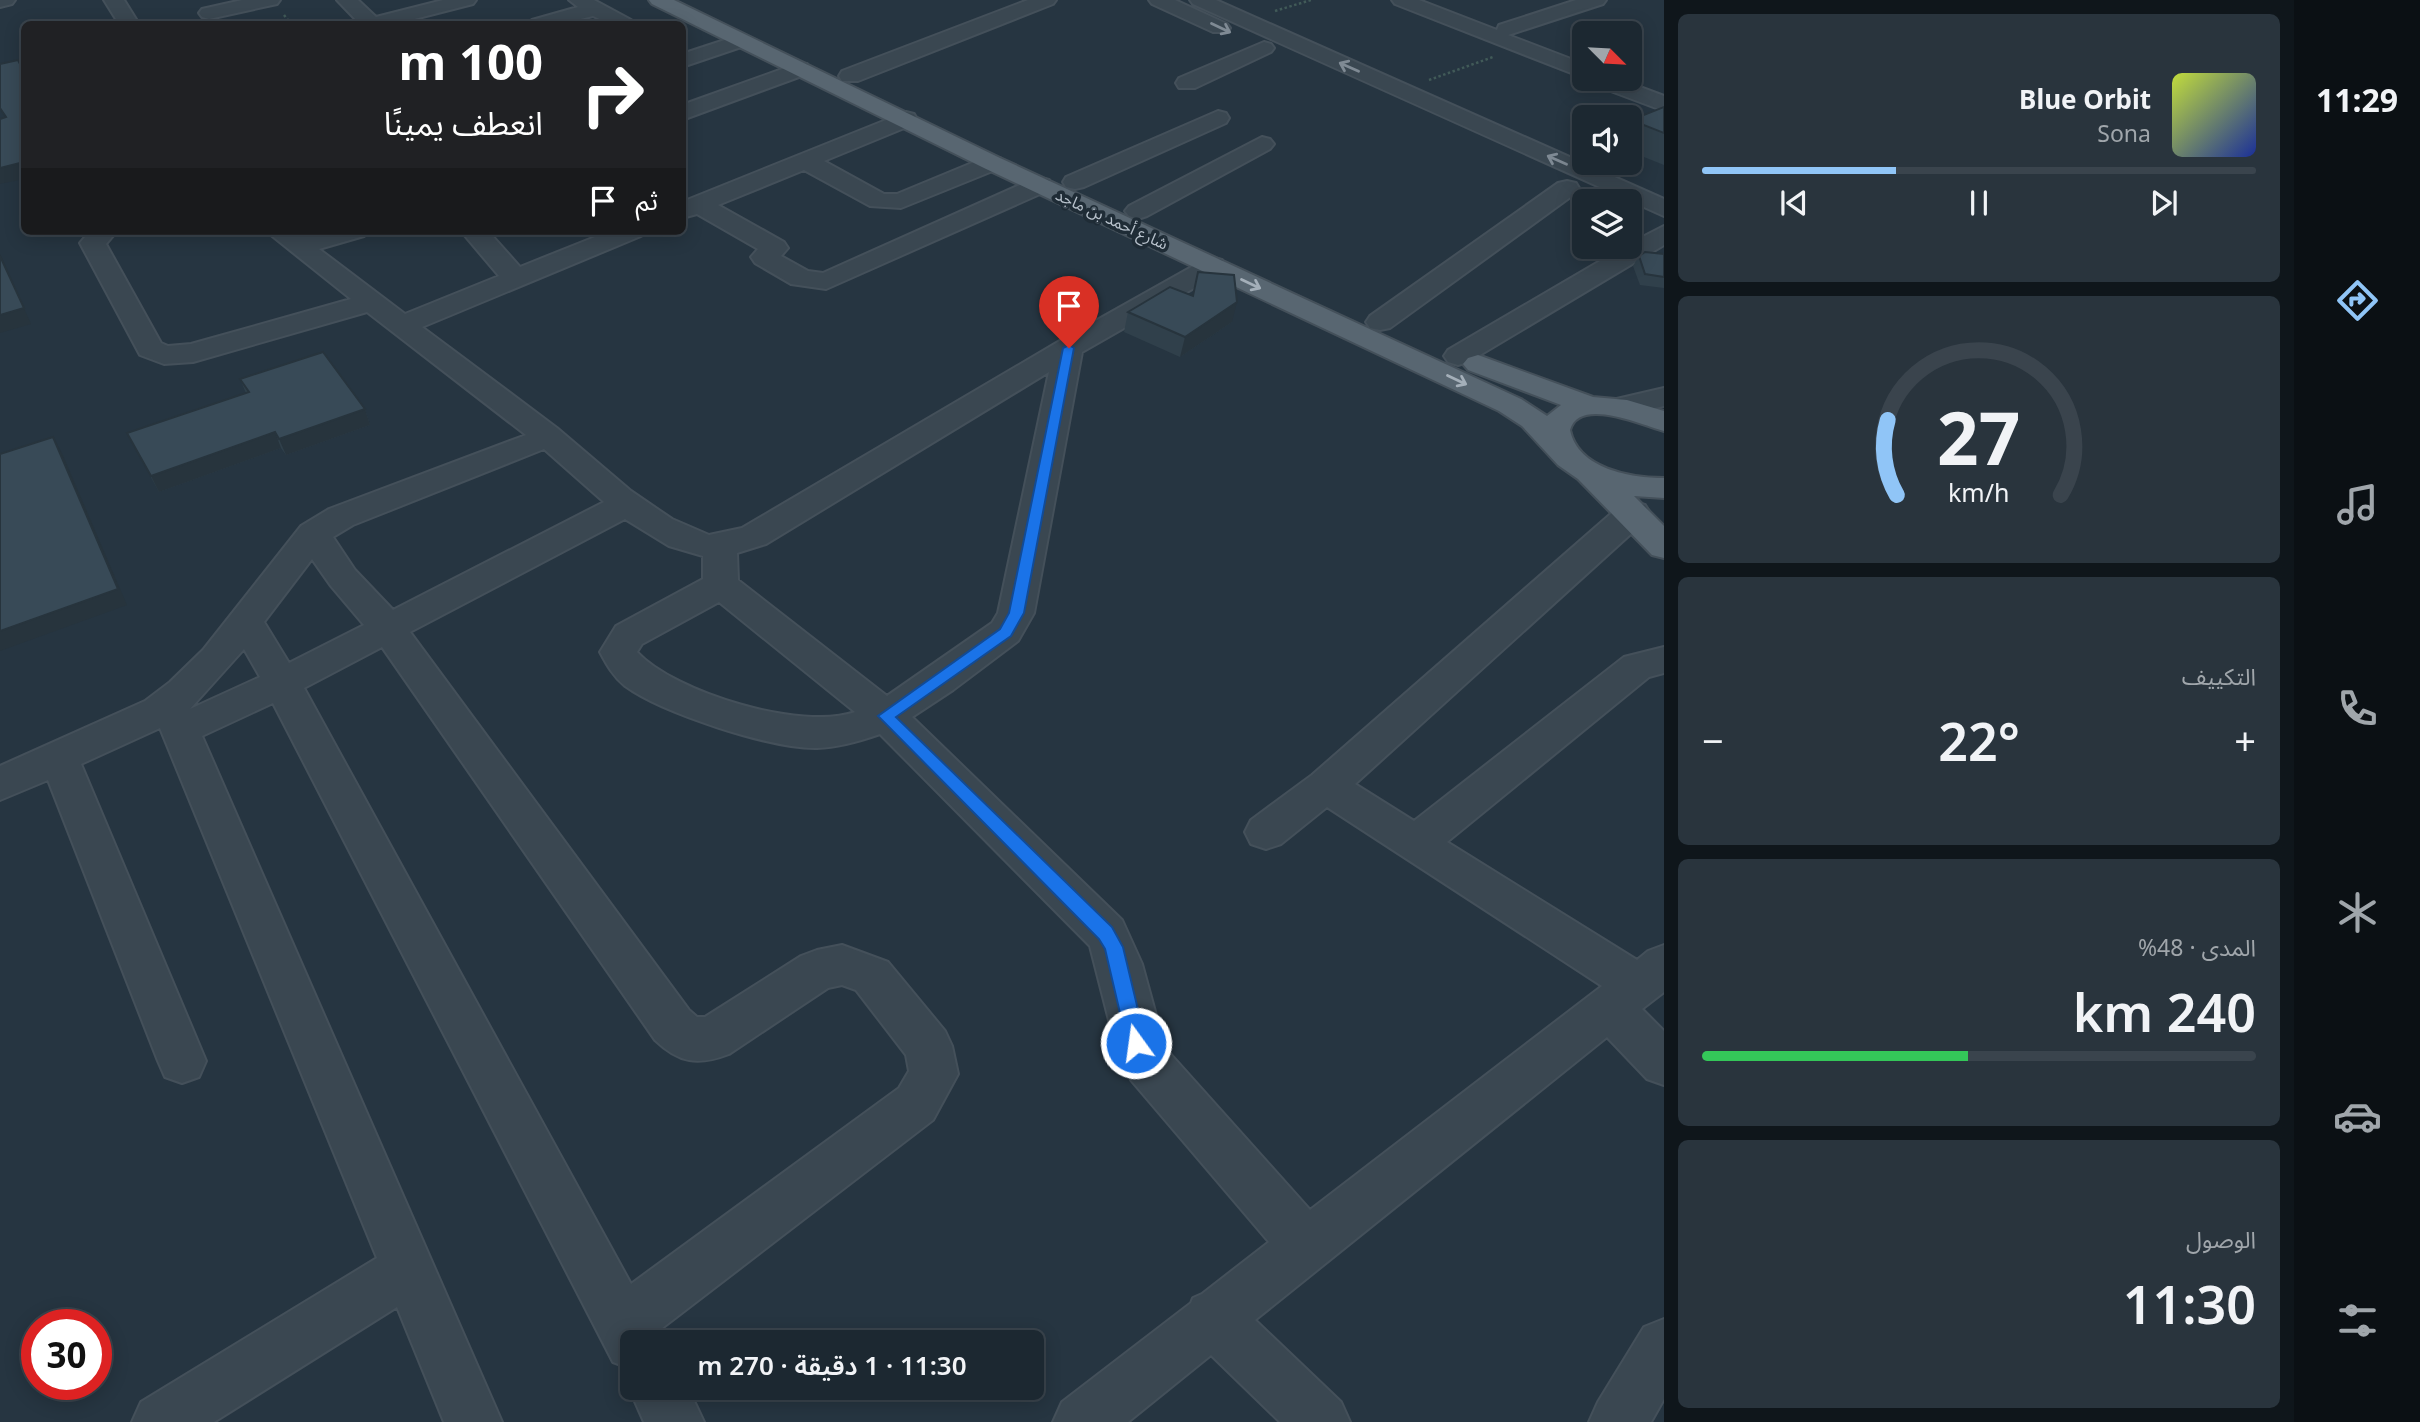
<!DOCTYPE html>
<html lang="ar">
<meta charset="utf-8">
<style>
:root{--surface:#1c2831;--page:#29343d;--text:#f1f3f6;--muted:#a0a6ab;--line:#3a444d;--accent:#90c5f7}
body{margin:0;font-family:"Noto Sans","Noto Sans Arabic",sans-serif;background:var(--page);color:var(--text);direction:rtl;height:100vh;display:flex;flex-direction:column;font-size:26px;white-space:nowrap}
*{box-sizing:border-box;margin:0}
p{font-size:23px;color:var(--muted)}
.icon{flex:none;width:38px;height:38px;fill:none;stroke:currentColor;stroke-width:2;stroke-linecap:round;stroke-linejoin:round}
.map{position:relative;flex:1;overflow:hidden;direction:ltr}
.sheet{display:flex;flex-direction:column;gap:14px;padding:14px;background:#0f161b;width:630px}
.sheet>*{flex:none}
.guide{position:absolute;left:21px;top:21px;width:665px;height:214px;border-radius:10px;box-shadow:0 4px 18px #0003,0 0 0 2px var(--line);direction:rtl;background:#202124;color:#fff;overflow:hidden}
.needle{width:46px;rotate:114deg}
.fabs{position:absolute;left:1572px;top:21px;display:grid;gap:14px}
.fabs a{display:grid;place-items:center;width:70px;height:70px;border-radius:10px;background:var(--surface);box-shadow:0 4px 18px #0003,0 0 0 2px var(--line);font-size:35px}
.speed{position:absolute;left:21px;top:1309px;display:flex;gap:14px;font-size:35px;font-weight:700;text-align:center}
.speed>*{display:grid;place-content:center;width:91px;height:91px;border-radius:50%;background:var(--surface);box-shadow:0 4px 18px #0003,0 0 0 2px var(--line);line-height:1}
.speed .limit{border:10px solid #d22;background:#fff;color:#111}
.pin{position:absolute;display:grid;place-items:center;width:60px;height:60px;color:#fff;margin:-72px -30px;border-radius:50% 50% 50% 0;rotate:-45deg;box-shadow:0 0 7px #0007}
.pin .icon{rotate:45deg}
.me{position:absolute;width:77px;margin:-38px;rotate:346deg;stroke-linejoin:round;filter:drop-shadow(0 0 5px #0008)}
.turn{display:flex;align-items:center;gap:24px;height:147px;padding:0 28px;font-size:32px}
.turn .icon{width:91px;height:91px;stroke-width:2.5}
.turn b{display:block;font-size:49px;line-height:60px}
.then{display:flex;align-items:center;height:66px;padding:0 28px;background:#0003;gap:14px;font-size:26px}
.big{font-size:52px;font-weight:600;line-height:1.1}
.sheet .card{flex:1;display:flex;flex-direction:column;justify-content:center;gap:10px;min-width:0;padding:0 24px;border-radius:10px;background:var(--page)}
.sheet .dial{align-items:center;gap:0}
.dial svg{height:182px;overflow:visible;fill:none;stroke:var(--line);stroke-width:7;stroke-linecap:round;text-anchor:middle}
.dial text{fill:var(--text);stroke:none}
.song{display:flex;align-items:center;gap:21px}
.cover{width:84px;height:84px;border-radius:10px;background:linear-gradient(135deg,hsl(70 70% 55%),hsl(230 70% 35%))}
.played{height:7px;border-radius:4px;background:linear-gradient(90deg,var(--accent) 35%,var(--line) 35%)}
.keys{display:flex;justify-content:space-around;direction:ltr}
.heat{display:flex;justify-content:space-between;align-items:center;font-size:38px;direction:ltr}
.charge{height:10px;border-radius:5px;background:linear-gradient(90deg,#34c759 48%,var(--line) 0)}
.trip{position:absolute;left:620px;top:1330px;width:424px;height:70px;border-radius:10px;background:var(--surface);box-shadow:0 4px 18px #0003,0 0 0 2px var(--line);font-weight:600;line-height:70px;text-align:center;direction:rtl}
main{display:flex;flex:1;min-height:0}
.menu{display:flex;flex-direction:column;width:126px;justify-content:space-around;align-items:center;background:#0b1014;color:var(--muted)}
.menu .icon{width:49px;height:49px}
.menu .current{color:var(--accent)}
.menu b{font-size:32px;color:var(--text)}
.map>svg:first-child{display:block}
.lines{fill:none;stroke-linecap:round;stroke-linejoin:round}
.minor-casing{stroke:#44505a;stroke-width:4}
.major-casing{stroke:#44505a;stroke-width:4}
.path{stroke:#415a58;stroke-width:2.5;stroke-dasharray:2.5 2.5;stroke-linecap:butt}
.minor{fill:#3a4751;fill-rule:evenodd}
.major{fill:#586671;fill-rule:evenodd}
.wall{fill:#30404b}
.shaded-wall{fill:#27343d}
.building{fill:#384a57;stroke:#27343d;stroke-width:2}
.oneway{stroke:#7f8a94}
.oneway2{stroke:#a4afb9}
.route{fill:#1a73e8;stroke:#114b97;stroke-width:2}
.labels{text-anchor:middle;stroke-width:7;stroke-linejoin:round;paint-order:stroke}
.far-street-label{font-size:16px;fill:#b7c1cb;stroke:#1f2c36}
</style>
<main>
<nav class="menu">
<b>11:29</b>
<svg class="icon current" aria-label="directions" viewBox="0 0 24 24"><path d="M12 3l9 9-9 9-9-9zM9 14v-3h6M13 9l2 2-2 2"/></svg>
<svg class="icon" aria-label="music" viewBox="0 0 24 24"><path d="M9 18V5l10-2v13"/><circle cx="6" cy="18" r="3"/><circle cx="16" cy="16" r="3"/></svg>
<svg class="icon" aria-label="phone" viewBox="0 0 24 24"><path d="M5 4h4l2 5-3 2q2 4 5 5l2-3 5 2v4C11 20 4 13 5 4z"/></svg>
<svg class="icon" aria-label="climate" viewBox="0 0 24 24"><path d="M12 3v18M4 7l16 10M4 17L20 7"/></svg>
<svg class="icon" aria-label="car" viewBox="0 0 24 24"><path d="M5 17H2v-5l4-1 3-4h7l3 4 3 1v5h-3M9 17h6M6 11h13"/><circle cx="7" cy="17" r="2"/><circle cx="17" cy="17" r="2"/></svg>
<svg class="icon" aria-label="filters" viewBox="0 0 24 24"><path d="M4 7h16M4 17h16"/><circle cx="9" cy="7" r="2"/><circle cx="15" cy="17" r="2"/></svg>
</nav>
<section class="sheet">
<div class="card">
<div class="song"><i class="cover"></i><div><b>Blue Orbit</b><p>Sona</p></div></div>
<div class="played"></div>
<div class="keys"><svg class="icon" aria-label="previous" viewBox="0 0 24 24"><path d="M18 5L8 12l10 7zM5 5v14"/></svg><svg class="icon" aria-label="pause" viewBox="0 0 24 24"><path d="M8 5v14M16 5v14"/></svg><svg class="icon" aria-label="next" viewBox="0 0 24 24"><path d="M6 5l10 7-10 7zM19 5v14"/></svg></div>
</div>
<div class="card dial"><svg viewBox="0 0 100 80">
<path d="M14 69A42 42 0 1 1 86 69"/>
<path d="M14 69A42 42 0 0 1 10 36" stroke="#90c5f7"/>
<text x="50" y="56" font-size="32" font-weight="700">27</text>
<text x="50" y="72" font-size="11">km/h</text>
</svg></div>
<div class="card"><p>التكييف</p>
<div class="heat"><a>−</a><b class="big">22°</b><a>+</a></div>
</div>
<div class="card"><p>المدى · 48%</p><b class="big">240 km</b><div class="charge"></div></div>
<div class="card"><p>الوصول</p><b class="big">11:30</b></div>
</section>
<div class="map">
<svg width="1664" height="1422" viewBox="0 0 1664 1422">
<rect width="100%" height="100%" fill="#263541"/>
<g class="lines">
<defs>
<path id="minor" d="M 0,0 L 15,0 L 12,4 L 0,7 Z
M 104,0 L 124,0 L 139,24 L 119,24 Z
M 242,0 L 280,0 L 277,4 L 209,19 L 202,17 L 199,13 L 202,9 Z
M 337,0 L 358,0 L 376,17 L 443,0 L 476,0 L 473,4 L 395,24 L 360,24 Z
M 569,0 L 594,0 L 631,20 L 634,24 L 610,24 L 593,16 L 560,24 L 529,24 L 532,20 L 578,7 Z
M 1028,0 L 1056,0 L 1053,4 L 858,81 L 842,81 L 839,76 L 842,71 Z
M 1149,0 L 1175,0 L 1227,24 L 1230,28 L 1227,32 L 1213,32 L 1152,4 Z
M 1190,0 L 1216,0 L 1664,199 L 1664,216 L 1193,4 Z
M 1392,0 L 1419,0 L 1497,30 L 1499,25 L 1576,0 L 1606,0 L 1603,4 L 1508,35 L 1584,64 L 1584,78 L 1395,4 Z
M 740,35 L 747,37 L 750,41 L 747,45 L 682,67 L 682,54 Z
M 1264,42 L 1271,44 L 1274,48 L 1271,52 L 1195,88 L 1179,88 L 1176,83 L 1179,78 Z
M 799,63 L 807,64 L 810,69 L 807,74 L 682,120 L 682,105 Z
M 1589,79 L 1619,79 L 1664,96 L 1664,111 L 1592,84 Z
M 1218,111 L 1226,113 L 1229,118 L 1226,123 L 1084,187 L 1075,189 L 1066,187 L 1063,182 L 1066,177 Z
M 906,112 L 914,114 L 917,119 L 914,124 L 824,161 L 884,194 L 897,194 L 984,158 L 1000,158 L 1004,163 L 1000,168 L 901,208 L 870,206 L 804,170 L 718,205 L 784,242 L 788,248 L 781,256 L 808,271 L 823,273 L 1031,180 L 1040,178 L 1049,180 L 1052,185 L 1049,190 L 826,289 L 791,284 L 755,263 L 751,257 L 758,249 L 697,214 L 682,218 L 682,202 Z
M 1262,137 L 1270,139 L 1274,144 L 1270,149 L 1147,216 L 1138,219 L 1129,216 L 1125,211 L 1129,206 Z
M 1567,181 L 1576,183 L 1579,188 L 1576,193 L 1390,328 L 1380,330 L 1370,328 L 1366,322 L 1370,316 L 1558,183 Z
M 1664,226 L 1664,245 L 1468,362 L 1458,365 L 1448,362 L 1444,356 L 1448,350 L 1624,247 L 1629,247 L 1629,244 Z
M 90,231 L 117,231 L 106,244 L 161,343 L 168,346 L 191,344 L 351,299 L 266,231 L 295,231 L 304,237 L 327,231 L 368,231 L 364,236 L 319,249 L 405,314 L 499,276 L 461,231 L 488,231 L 520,267 L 610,231 L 645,231 L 641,236 L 422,327 L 557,428 L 631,491 L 672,519 L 709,535 L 742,528 L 1058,342 L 1204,260 L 1213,258 L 1222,260 L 1226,266 L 1222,272 L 1082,352 L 1034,613 L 1018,641 L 953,690 L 912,717 L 1122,920 L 1142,964 L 1165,1048 L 1310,1210 L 1602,986 L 1327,807 L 1281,844 L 1266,849 L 1251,844 L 1245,832 L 1251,820 L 1312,775 L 1621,505 L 1633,502 L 1645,505 L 1650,513 L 1645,521 L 1355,784 L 1414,821 L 1624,657 L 1664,647 L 1664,673 L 1649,677 L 1447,842 L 1637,960 L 1648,951 L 1664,945 L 1664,992 L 1642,1009 L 1664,1031 L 1664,1085 L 1647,1079 L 1607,1037 L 1255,1320 L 1341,1402 L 1350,1422 L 1280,1422 L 1211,1355 L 1128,1422 L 1053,1422 L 1062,1402 L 1191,1303 L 1193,1298 L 1202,1294 L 1269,1242 L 1131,1080 L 1112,1032 L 1090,946 L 880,734 C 860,741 839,747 817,748 C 772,749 662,713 625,686 C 613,676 607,665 600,652 L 616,626 L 703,579 L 703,556 L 669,546 L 625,519 L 410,632 L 689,1010 L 697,1017 L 705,1017 L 801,956 L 817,950 L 842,945 L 888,962 L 945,1031 L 952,1046 L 958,1074 L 933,1120 L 657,1332 L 661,1342 L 632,1342 L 632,1369 L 613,1362 L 273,703 L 202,736 L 502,1422 L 444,1422 L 397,1307 L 214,1422 L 132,1422 L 141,1402 L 377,1258 L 160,728 L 81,764 L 206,1061 L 199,1077 L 182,1083 L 165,1077 L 158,1061 L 48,780 L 0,800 L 0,766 L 145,701 L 170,682 L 203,650 L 301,526 L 329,509 L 526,435 L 367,312 L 193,362 L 164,364 L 140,355 L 80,243 ZM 1049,372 L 998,613 L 992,623 L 887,696 L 738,580 L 737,553 L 766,544 ZM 544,449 L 604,502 L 393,610 L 355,570 L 333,537 L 353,525 ZM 312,559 L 331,586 L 364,625 L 289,663 L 264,622 ZM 719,602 L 855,712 C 802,731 675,693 637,652 L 642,644 ZM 382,647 L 655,1040 C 679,1063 698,1066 729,1054 L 828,988 L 842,985 L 856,990 L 906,1055 L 909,1071 L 899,1088 L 631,1284 L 304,688 ZM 244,649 L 260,677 L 190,709 Z
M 1664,388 L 1664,406 L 1619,416 L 1608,413 L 1604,407 L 1608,401 Z
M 1664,1319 L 1664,1399 L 1651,1422 L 1589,1422 L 1598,1402 L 1644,1327 Z
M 632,1381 L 632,1388 L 688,1388 L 704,1422 L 644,1422 L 629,1388 Z"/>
<path id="major" d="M 649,0 L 674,0 L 1000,158 L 1521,399 L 1547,416 L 1561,405 L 1468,370 L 1463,364 L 1468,358 L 1478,355 L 1593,397 L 1627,400 L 1664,411 L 1664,431 C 1644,426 1579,396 1570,430 C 1578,469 1631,478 1664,478 L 1664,498 L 1634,496 L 1664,526 L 1664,558 L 1652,555 L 1578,479 L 1558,465 L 1522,426 L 1499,411 L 984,168 L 652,4 Z"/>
</defs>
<use href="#minor" class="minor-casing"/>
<use href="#major" class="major-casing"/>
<path class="path" d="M 1275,11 L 1311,0
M 284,15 L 291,24
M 1429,80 L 1493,57"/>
<use href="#minor" class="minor"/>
<use href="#major" class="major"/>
</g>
<path class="wall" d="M 1664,107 L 1664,165 L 1629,151 L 1629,123 L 1631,120 Z
M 1664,254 L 1664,288 L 1640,285 L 1633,266 L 1639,256 Z
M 1198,272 L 1232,322 L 1180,357 L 1124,332 L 1128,312 L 1193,296 Z
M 240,379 L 365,409 L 370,425 L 286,455 L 281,448 L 159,492 L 127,433 L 246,393 Z"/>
<path class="shaded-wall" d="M 24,162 L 24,179 L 0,184 L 0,168 Z
M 0,254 L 31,324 L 0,333 Z
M 1237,302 L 1232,322 L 1180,357 L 1185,337 Z
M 365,409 L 370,425 L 286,455 L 279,439 Z
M 275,432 L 281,448 L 159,492 L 151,476 Z
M 53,437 L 62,453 L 127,605 L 0,651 L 0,631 Z"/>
<path class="building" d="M 18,60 L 24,72 L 24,162 L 0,168 L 0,119 L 6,117 L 0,108 L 0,64 Z
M 1664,107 L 1664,133 L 1631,120 Z
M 1645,252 L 1664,254 L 1664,277 L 1645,274 L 1639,256 Z
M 0,256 L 24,308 L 0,315 Z
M 1198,272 L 1234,275 L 1237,302 L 1185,337 L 1128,312 L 1170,287 L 1193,296 Z
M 323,352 L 365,409 L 279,439 L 275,432 L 151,476 L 127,433 L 249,392 L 240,379 Z
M 53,437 L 118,589 L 0,631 L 0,454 Z"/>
<defs><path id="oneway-shaft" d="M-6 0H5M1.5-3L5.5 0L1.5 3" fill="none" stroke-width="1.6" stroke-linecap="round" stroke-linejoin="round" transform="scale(1.75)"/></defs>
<g class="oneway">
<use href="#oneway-shaft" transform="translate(1221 28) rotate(25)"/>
<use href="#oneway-shaft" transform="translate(1349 67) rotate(-156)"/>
<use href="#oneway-shaft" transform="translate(1557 160) rotate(-156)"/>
</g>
<g class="oneway2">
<use href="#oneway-shaft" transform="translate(1251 284) rotate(25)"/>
<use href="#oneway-shaft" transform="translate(1457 380) rotate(25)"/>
</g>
<path class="route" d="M 1069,345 L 1074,348 L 1024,613 L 1011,636 L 896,717 L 1112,927 L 1123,947 L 1146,1043 L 1143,1049 L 1136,1052 L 1130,1049 L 1127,1043 L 1105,949 L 1099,939 L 878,716 L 1000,629 L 1009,613 L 1063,348 Z"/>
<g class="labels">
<g class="far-street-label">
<text transform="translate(1112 219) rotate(25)" y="6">شارع أحمد بن ماجد</text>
</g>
</g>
</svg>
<div class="fabs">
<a><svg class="needle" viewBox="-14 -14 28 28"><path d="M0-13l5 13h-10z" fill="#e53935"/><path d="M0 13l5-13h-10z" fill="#a0a6ab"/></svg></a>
<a><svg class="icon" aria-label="sound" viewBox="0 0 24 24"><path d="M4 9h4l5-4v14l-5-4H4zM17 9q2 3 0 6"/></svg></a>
<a><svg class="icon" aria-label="layers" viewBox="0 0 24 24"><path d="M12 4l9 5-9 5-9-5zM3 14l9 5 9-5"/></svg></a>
</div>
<div class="speed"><div class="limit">30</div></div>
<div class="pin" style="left:1069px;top:348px;background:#d93025"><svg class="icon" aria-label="arrive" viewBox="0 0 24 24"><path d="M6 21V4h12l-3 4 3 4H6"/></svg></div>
<svg class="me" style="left:1136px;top:1043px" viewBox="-20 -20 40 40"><circle r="17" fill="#1a73e8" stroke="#fff" stroke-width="3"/><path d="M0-11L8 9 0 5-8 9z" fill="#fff"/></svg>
<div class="trip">11:30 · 1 دقيقة · 270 m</div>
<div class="guide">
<div class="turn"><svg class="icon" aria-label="right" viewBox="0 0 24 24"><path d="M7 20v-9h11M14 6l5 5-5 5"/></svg><div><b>100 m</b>انعطف يمينًا</div></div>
<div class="then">ثم<svg class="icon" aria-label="arrive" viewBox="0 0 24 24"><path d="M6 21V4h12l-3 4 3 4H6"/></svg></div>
</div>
</div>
</main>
